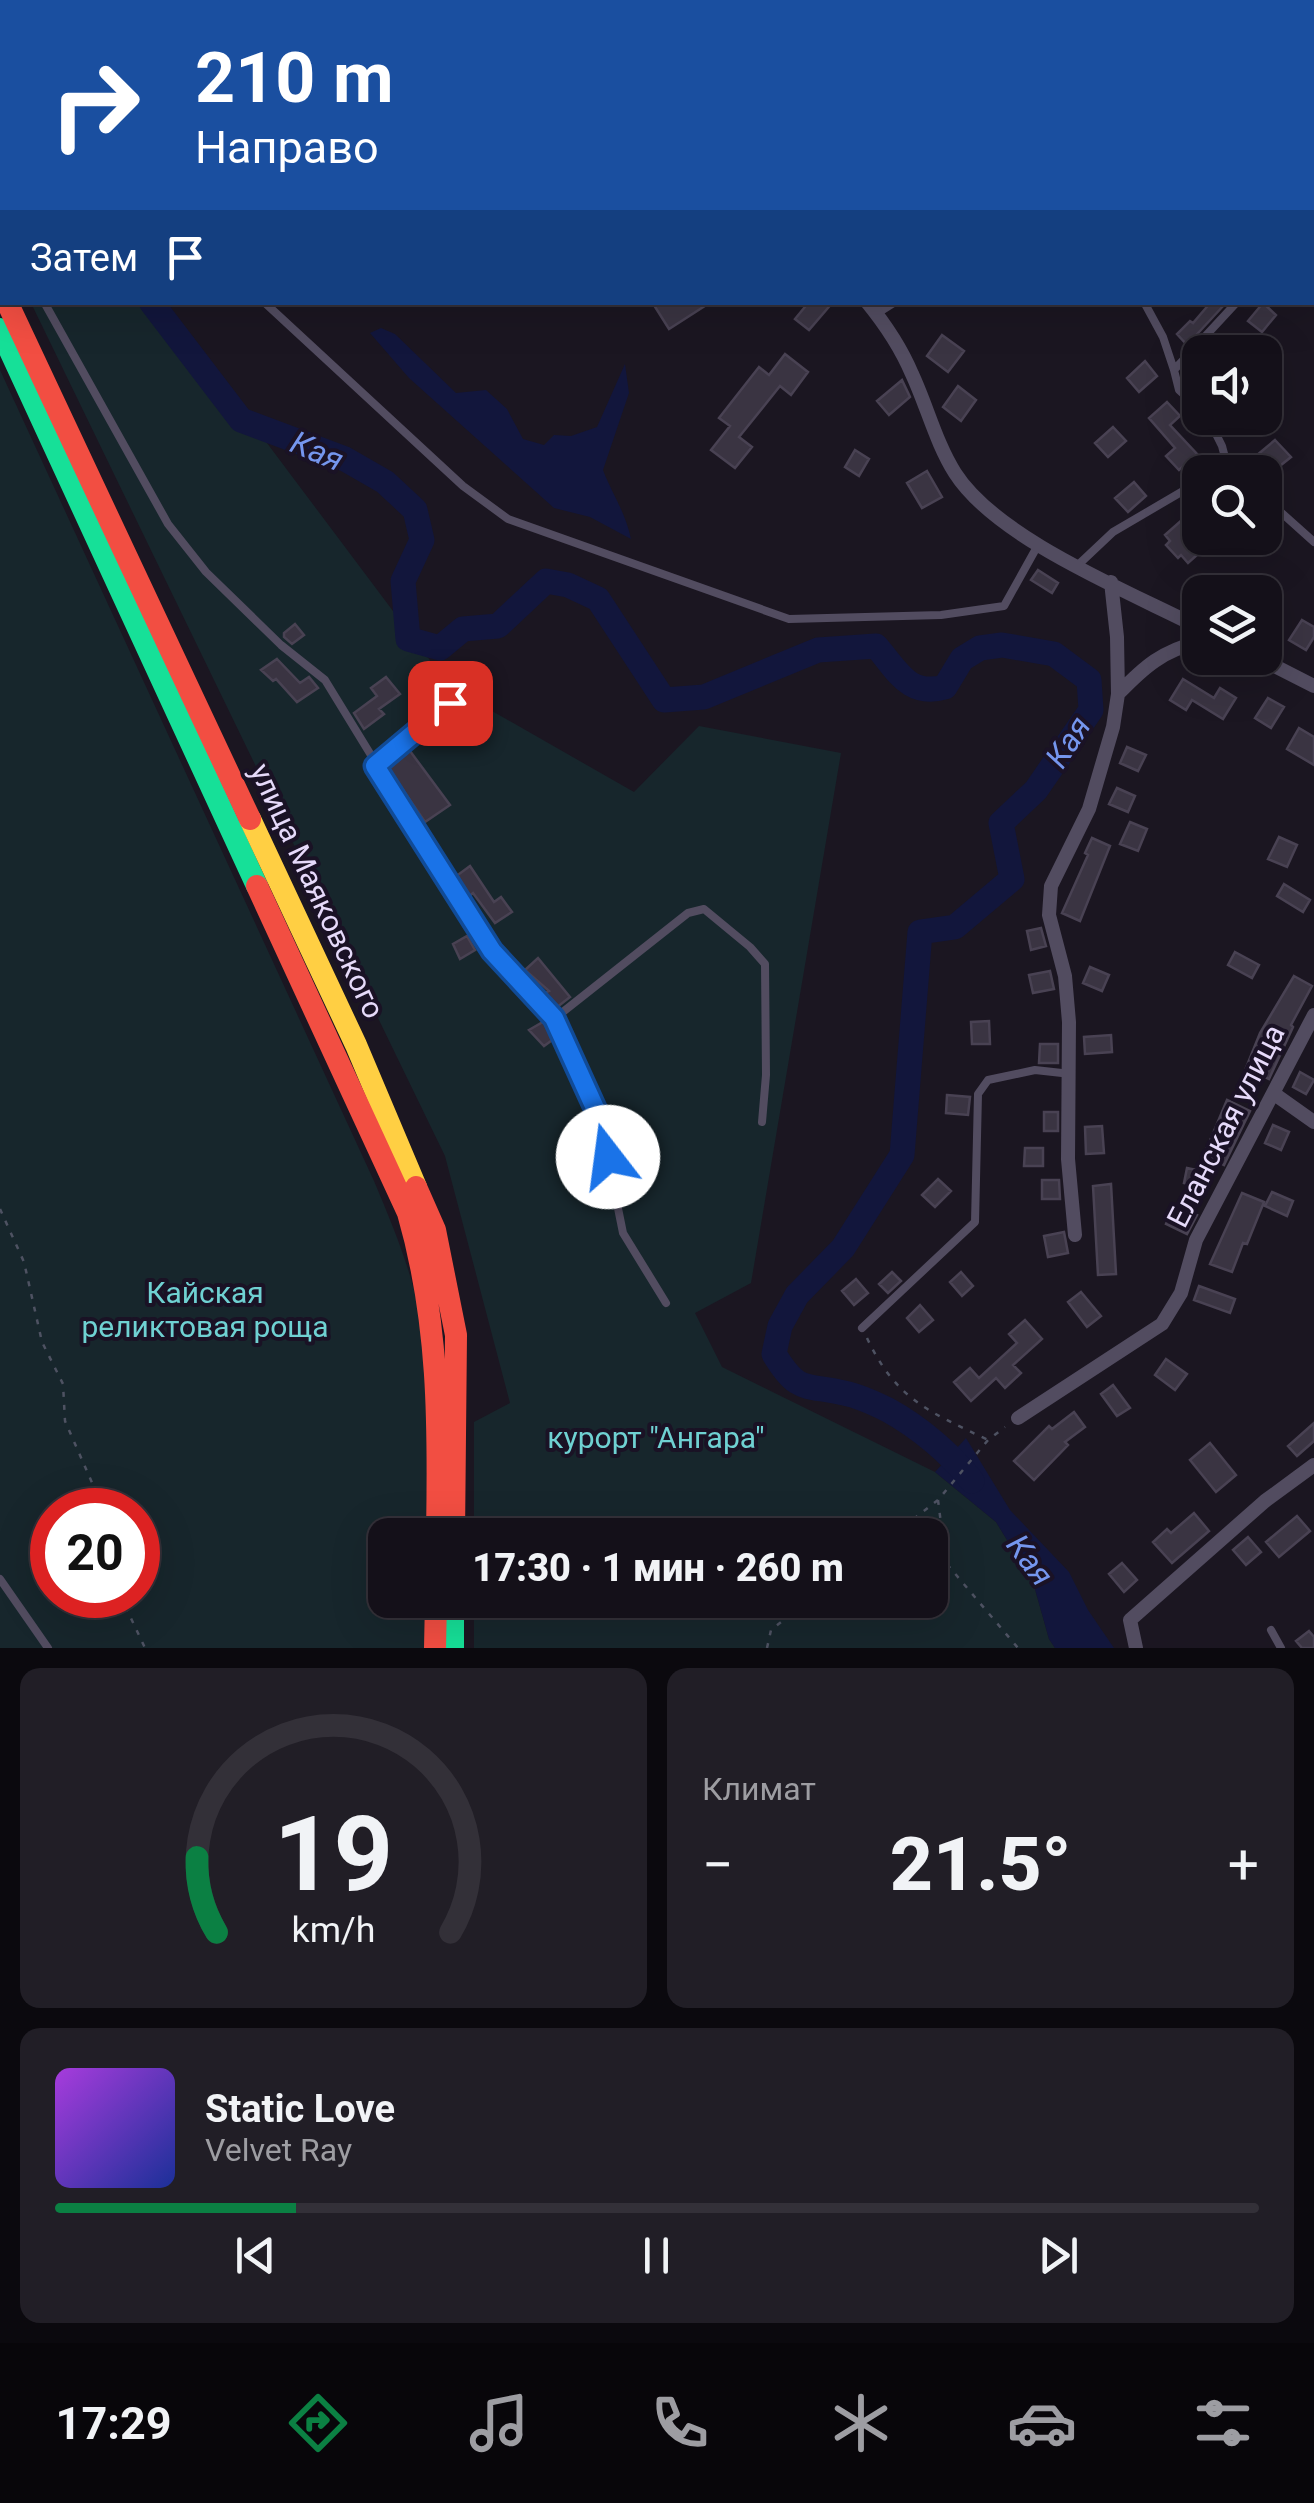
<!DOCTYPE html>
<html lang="ru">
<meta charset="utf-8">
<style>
:root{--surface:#141019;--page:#211e26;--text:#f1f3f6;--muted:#9d9da2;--line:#333038;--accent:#0b8043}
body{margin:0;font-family:Roboto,sans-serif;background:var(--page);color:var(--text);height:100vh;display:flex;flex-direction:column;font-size:38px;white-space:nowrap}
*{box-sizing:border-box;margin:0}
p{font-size:32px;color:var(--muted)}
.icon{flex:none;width:55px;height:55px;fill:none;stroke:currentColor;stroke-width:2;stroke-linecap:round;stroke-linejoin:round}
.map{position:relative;height:1648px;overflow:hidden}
.drawer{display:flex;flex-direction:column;gap:20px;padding:20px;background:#0b090e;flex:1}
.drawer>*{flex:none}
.top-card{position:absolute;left:0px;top:0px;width:1315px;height:305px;box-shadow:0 10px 40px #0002,0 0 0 2px var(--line);background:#1a4fa0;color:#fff;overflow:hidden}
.controls{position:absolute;left:1182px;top:335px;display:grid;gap:20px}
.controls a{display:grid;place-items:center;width:100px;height:100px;border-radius:20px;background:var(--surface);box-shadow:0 10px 40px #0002,0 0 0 2px var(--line);font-size:50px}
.speed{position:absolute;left:30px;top:1488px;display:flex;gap:20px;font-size:50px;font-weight:700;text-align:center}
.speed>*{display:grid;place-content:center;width:130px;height:130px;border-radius:50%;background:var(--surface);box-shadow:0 10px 40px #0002,0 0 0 2px var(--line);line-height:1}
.speed .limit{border:15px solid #d22;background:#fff;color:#111}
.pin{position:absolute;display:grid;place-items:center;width:85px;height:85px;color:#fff;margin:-42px;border-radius:20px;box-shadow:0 5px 15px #0006}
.me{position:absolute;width:110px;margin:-55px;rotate:345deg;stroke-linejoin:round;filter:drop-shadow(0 0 8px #0008)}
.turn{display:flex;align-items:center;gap:35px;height:210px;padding:0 30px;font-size:45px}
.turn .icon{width:130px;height:130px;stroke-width:2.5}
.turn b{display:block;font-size:70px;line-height:85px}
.then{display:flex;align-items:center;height:95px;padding:0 30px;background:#0003;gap:20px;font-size:38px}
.big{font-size:75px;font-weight:800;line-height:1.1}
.drawer .widget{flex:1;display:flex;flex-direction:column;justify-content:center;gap:15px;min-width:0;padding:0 35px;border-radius:20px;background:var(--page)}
.drawer .dial{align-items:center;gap:0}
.dial svg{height:260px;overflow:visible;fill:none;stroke:var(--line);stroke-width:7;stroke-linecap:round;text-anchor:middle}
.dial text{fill:var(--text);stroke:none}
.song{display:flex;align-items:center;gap:30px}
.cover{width:120px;height:120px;border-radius:15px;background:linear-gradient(135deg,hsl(280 70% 55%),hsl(230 70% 35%))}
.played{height:10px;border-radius:5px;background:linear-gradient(90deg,var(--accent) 20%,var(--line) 20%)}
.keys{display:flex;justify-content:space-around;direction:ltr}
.heat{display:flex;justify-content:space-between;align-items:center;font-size:55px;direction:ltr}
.drawer .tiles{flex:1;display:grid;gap:20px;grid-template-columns:1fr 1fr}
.widget:last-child{grid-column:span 2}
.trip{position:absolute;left:368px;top:1518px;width:580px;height:100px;border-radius:20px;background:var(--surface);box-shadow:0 10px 40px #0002,0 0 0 2px var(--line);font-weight:800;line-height:100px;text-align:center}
.tabs{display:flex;height:160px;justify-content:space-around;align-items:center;background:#08060a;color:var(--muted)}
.tabs .icon{width:70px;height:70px}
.tabs .selected{color:var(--accent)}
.tabs b{font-size:45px;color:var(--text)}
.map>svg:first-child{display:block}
.green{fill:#17262c;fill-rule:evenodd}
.water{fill:#12163c}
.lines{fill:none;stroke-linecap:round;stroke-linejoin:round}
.river{stroke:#12163c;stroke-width:25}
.building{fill:#3a3442;stroke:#494253;stroke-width:2.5}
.path{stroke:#4e5262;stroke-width:2.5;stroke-dasharray:5 8;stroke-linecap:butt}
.lane{stroke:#524c60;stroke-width:8}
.street{stroke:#524c60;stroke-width:14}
.fast{stroke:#16e098;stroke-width:22}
.slow{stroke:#ffcf43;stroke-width:22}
.jam{stroke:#f24e42;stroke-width:22}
.route-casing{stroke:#114b97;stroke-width:25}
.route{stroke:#1a73e8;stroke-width:18}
.labels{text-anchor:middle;stroke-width:8;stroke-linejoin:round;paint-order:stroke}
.street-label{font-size:30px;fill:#e6dafa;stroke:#1a1225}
.park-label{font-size:30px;fill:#6fd1d2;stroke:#1a1225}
.water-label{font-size:32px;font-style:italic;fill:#7596ee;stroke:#1a1225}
</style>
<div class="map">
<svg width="1314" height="1648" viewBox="0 0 1314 1648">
<rect width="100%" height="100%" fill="#1b1621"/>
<path class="green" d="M 31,303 L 162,303 L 450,687 L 634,792 L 699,726 L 841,753 L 751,1283 L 695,1313 L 722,1367 L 935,1472 L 996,1522 L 1033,1582 L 1049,1639 L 1055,1648 L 474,1648 L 474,1600 L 930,1600 L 930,1535 L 474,1535 L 474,1422 L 510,1403 L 445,1156 Z
M 0,370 L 374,1181 C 392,1224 410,1266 419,1312 C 435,1385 432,1460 433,1535 L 385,1535 L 385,1600 L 431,1600 L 429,1648 L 0,1648 ZM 52,1510 L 138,1510 L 138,1595 L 52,1595 Z"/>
<path class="water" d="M 381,328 L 395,334 L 456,393 L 486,390 L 507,409 L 523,439 L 544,445 L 554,435 L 571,436 L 597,427 L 625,364 L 629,393 L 603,470 C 613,496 625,511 631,539 L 590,517 L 554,508 L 409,378 L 370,333 Z
M 966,1438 L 1010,1510 L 1069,1572 L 1088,1610 L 1114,1648 L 1055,1648 L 1049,1639 L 1033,1582 L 996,1522 L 935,1472 Z"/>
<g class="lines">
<path class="river" d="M 79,0 L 79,2
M 151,302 L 241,420 L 345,459 L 385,482 L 415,510 L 422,540 L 403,581 L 408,639 L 440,648 L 463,629 L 498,626 L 546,581 L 568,585 L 598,599 L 664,700 L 704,697 L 818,650 L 876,646 C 898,671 908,697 945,687 L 962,659 L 980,648 L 1002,645 L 1054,654 L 1089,680 L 1091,710 L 1036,790 L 1001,823 L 1012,879 L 955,927 L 920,932 L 902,1155 L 843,1248 L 797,1295 L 780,1326 L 774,1354 C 798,1394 805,1384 844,1393 C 859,1396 876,1404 888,1410 C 919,1427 951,1454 972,1481"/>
</g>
<path class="building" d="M 652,302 L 711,302 L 669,329 Z
M 809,302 L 833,302 L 809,330 L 795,319 Z
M 1211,302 L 1225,304 L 1187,345 L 1177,334 L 1190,321 L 1193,323 Z
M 1263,303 L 1276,315 L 1262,332 L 1248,321 Z
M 942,335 L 964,351 L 948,372 L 927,356 Z
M 785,354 L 808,372 L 791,395 L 780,386 L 739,437 L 752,447 L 735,468 L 711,450 L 730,426 L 719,418 L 759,367 L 769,375 Z
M 1145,361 L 1157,376 L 1139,392 L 1127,378 Z
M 902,380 L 910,397 L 889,415 L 877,401 Z
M 958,386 L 976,400 L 961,421 L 943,407 Z
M 1167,402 L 1180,416 L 1170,425 L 1197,454 L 1179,470 L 1166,456 L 1175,448 L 1149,418 Z
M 1113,427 L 1126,441 L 1108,457 L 1095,443 Z
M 1275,440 L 1291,457 L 1271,473 L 1256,456 Z
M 855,450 L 869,459 L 859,476 L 845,467 Z
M 927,471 L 942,497 L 922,508 L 907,483 Z
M 1134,482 L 1146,496 L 1128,512 L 1115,498 Z
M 1200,504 L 1200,538 L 1216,538 L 1188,563 L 1181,555 L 1178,558 L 1166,545 L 1170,541 L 1165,535 Z
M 1265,514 L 1279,530 L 1265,543 Z
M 1038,570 L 1058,583 L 1052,593 L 1031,580 Z
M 1302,620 L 1314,627 L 1314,637 L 1306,650 L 1289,640 Z
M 295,624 L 304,635 L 292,644 L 284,637 L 284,633 Z
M 277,659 L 300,683 L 309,677 L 318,688 L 297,702 L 276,679 L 273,681 L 261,670 Z
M 386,677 L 400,694 L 379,709 L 384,714 L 364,729 L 354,713 L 377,696 L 371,688 Z
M 1183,679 L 1214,698 L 1220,688 L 1236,698 L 1223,719 L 1192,700 L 1186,710 L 1170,700 Z
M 1268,698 L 1284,707 L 1271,728 L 1255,718 Z
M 1299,728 L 1314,737 L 1314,765 L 1287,749 Z
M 1127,747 L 1146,755 L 1138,771 L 1120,763 Z
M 410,751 L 450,805 L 425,822 L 388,768 Z
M 1117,788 L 1135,796 L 1128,812 L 1109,804 Z
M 1130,822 L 1147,829 L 1138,851 L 1120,844 Z
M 1279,837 L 1297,845 L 1287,867 L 1268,859 Z
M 1092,838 L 1110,846 L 1080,921 L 1062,913 L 1088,855 L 1085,853 Z
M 470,866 L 494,902 L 501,897 L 512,912 L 495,923 L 473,893 L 468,897 L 455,877 Z
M 1284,884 L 1310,900 L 1303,912 L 1277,896 Z
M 1041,928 L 1046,946 L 1031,950 L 1027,931 Z
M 467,936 L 475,950 L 460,959 L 453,944 Z
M 1235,952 L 1259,965 L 1252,978 L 1228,965 Z
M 538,958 L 570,997 L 556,1008 L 545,993 L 549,991 L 525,970 Z
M 1090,967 L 1109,975 L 1102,991 L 1083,983 Z
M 1050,971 L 1054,989 L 1033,993 L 1029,975 Z
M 1294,976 L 1312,986 L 1291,1025 L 1293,1027 L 1269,1079 L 1246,1068 L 1260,1033 Z
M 989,1021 L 990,1044 L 972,1044 L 971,1022 Z
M 543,1022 L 555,1038 L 544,1046 L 529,1030 Z
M 1111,1035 L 1112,1052 L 1085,1054 L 1084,1037 Z
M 1040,1044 L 1058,1044 L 1058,1063 L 1039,1063 Z
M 1300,1072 L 1314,1080 L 1306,1094 L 1293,1087 Z
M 947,1095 L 970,1097 L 968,1115 L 946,1113 Z
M 1227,1100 L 1250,1111 L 1224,1165 L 1204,1155 Z
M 1044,1112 L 1058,1112 L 1058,1131 L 1044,1131 Z
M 1273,1125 L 1289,1132 L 1281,1150 L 1265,1143 Z
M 1102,1126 L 1104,1153 L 1086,1154 L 1085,1127 Z
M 1025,1148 L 1043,1148 L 1043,1166 L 1024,1166 Z
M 1187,1168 L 1201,1171 L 1198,1186 L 1184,1183 Z
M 938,1179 L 951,1191 L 935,1207 L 922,1195 Z
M 1042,1180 L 1059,1180 L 1060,1199 L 1042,1199 Z
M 1111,1184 L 1116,1274 L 1098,1275 L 1093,1186 Z
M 1272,1192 L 1293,1201 L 1287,1216 L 1265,1206 Z
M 1242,1193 L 1264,1202 L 1247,1244 L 1243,1243 L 1232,1272 L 1210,1264 Z
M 1175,1205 L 1197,1215 L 1187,1234 L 1166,1224 Z
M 1064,1232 L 1068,1253 L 1048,1257 L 1044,1236 Z
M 892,1272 L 901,1281 L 888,1293 L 879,1284 Z
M 961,1272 L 973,1286 L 962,1296 L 950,1282 Z
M 856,1279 L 868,1293 L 854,1305 L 842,1291 Z
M 1199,1286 L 1235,1299 L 1230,1313 L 1194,1300 Z
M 1081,1292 L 1101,1316 L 1087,1327 L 1068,1302 Z
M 920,1305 L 933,1320 L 919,1332 L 907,1318 Z
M 1025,1320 L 1042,1339 L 1013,1365 L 1021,1373 L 1005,1388 L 996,1378 L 971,1401 L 954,1382 L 970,1368 L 979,1378 L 1017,1343 L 1009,1334 Z
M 1166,1359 L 1187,1374 L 1175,1390 L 1155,1375 Z
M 1113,1385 L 1130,1408 L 1117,1416 L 1101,1394 Z
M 1074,1412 L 1085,1427 L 1065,1442 L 1068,1445 L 1034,1480 L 1014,1461 L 1049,1426 L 1052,1429 Z
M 1314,1423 L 1314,1441 L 1297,1456 L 1288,1446 Z
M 1210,1443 L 1236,1475 L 1216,1492 L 1190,1460 Z
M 1194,1513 L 1209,1531 L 1172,1563 L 1153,1542 L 1167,1529 L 1171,1533 Z
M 1297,1516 L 1310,1531 L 1279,1557 L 1266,1542 Z
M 1248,1537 L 1261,1552 L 1246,1565 L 1233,1550 Z
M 1122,1563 L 1137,1580 L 1124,1592 L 1109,1574 Z
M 1309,1631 L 1314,1637 L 1314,1648 L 1302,1648 L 1296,1641 Z"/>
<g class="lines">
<path class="path" d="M 0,1209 L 24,1262 L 42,1342 L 63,1384 L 65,1421 L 104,1510
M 867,1338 C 896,1400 930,1412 988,1440
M 938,1500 L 946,1563 L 1018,1648
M 893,1535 L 938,1500 L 988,1440 L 1005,1427
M 120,1595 L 145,1648
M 767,1648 L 771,1630 L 809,1600"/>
<path class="lane" d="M 807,0 L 808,2
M 211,2 L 212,0
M 1312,40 L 1314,38
M 1,291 L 2,288
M 44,302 L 168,524 L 206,572 L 281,645 L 325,680 L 491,951 L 554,1019 L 600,1119 L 623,1233 L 666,1303
M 264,302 L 463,486 L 508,519 L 789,619 L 941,615 L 1004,606 L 1038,545
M 1144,302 L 1163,337 L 1174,370
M 876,314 L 895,302
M 1200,409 L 1179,390 L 1174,370 L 1237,302
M 1208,418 L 1222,446 L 1227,465
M 1215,472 L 1227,465 L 1235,472
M 1265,498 L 1314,542
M 1078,565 L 1113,532 L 1200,481
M 375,766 L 450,703
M 554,1019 L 688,913 L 704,909 L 750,947 L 765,964 L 766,1075 L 762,1122
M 862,1328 L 975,1222 L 978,1094 L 988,1080 L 1035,1070 L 1071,1074
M 0,1579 L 48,1648
M 1271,1630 L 1281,1648"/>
<path class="street" d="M 655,0 L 657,2
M 867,302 C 885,324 901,348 912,374 C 927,406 936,443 955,473 C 997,539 1130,592 1200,628
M 1259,658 L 1314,686
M 1118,694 C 1144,667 1163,650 1200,642
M 1273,1093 L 1314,1122
M 1075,1235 L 1068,1159 L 1069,1022 L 1065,976 L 1049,915 L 1051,886 L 1089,809 L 1113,727 L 1118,694 L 1117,637 L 1111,582
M 1018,1418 L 1162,1324 L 1181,1293 L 1196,1240 L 1314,1015
M 1136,1648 L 1130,1620 L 1265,1501 L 1314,1465"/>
<path class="fast" d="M 0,329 L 257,886
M 453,1600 L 453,1648"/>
<path class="slow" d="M 250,819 L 356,1045 L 416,1187"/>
<path class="jam" d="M 7,302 L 250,819
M 257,886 L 408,1213 C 439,1320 439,1425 437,1535
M 416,1187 L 435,1230 L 456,1335 L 454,1535
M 435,1648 L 436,1600"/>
</g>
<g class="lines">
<defs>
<path id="route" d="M 450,703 L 375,766 L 492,951 L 554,1018 L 600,1119 L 608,1157"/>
</defs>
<use href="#route" class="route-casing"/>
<use href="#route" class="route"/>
</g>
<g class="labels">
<g class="street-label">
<text transform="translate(317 891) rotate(65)" y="10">улица Маяковского</text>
<text transform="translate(1226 1126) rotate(-63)" y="10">Еланская улица</text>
</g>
<g class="park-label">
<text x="205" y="1303">Кайская<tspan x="205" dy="34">реликтовая роща</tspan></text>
<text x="656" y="1448">курорт "Ангара"</text>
</g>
<g class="water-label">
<text transform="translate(317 451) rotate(23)" y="11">Кая</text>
<text transform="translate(1068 742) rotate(-57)" y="11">Кая</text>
<text transform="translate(1030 1560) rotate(53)" y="11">Кая</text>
</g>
</g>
</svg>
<div class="controls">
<a><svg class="icon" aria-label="sound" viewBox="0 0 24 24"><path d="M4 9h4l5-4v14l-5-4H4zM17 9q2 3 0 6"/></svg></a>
<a><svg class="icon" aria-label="search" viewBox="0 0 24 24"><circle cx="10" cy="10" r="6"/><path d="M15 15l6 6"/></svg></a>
<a><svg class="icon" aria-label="layers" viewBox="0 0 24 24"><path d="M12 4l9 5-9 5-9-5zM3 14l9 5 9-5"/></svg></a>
</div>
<div class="speed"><div class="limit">20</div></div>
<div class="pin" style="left:450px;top:703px;background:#d93025"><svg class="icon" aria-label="arrive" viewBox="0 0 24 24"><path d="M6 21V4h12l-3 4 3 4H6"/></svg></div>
<svg class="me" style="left:608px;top:1157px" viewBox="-20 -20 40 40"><circle r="19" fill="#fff"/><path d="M0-13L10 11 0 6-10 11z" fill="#1a73e8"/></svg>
<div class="trip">17:30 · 1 мин · 260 m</div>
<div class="top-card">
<div class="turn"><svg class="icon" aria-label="right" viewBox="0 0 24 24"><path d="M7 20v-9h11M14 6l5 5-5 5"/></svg><div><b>210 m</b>Направо</div></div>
<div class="then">Затем<svg class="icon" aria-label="arrive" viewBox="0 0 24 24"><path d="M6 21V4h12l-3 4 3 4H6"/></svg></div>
</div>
</div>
<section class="drawer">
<div class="tiles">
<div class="widget dial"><svg viewBox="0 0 100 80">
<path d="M14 69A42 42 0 1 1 86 69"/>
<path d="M14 69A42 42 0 0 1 8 46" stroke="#0b8043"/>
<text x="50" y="56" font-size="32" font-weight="700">19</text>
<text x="50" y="72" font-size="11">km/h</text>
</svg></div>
<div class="widget"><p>Климат</p>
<div class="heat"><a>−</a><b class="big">21.5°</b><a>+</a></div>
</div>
<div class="widget">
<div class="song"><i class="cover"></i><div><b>Static Love</b><p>Velvet Ray</p></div></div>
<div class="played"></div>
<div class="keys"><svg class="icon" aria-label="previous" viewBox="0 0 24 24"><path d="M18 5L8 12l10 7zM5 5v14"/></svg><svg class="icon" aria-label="pause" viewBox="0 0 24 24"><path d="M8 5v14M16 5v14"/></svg><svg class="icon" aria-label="next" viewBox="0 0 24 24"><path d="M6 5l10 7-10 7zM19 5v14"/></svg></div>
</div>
</div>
</section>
<nav class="tabs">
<b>17:29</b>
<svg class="icon selected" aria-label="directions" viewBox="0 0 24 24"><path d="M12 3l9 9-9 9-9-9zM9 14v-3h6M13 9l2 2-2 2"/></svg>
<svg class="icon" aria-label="music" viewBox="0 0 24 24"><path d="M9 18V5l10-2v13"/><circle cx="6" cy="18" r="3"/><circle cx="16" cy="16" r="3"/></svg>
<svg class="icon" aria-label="phone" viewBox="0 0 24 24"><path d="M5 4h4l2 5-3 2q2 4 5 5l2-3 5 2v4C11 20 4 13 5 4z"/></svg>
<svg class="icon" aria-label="climate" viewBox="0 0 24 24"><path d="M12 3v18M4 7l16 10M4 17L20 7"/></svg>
<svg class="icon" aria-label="car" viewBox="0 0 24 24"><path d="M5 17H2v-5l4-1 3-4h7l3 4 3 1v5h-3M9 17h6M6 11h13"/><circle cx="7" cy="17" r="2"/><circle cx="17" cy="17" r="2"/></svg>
<svg class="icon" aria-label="filters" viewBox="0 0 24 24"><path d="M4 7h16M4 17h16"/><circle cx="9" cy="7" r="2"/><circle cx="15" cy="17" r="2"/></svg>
</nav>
